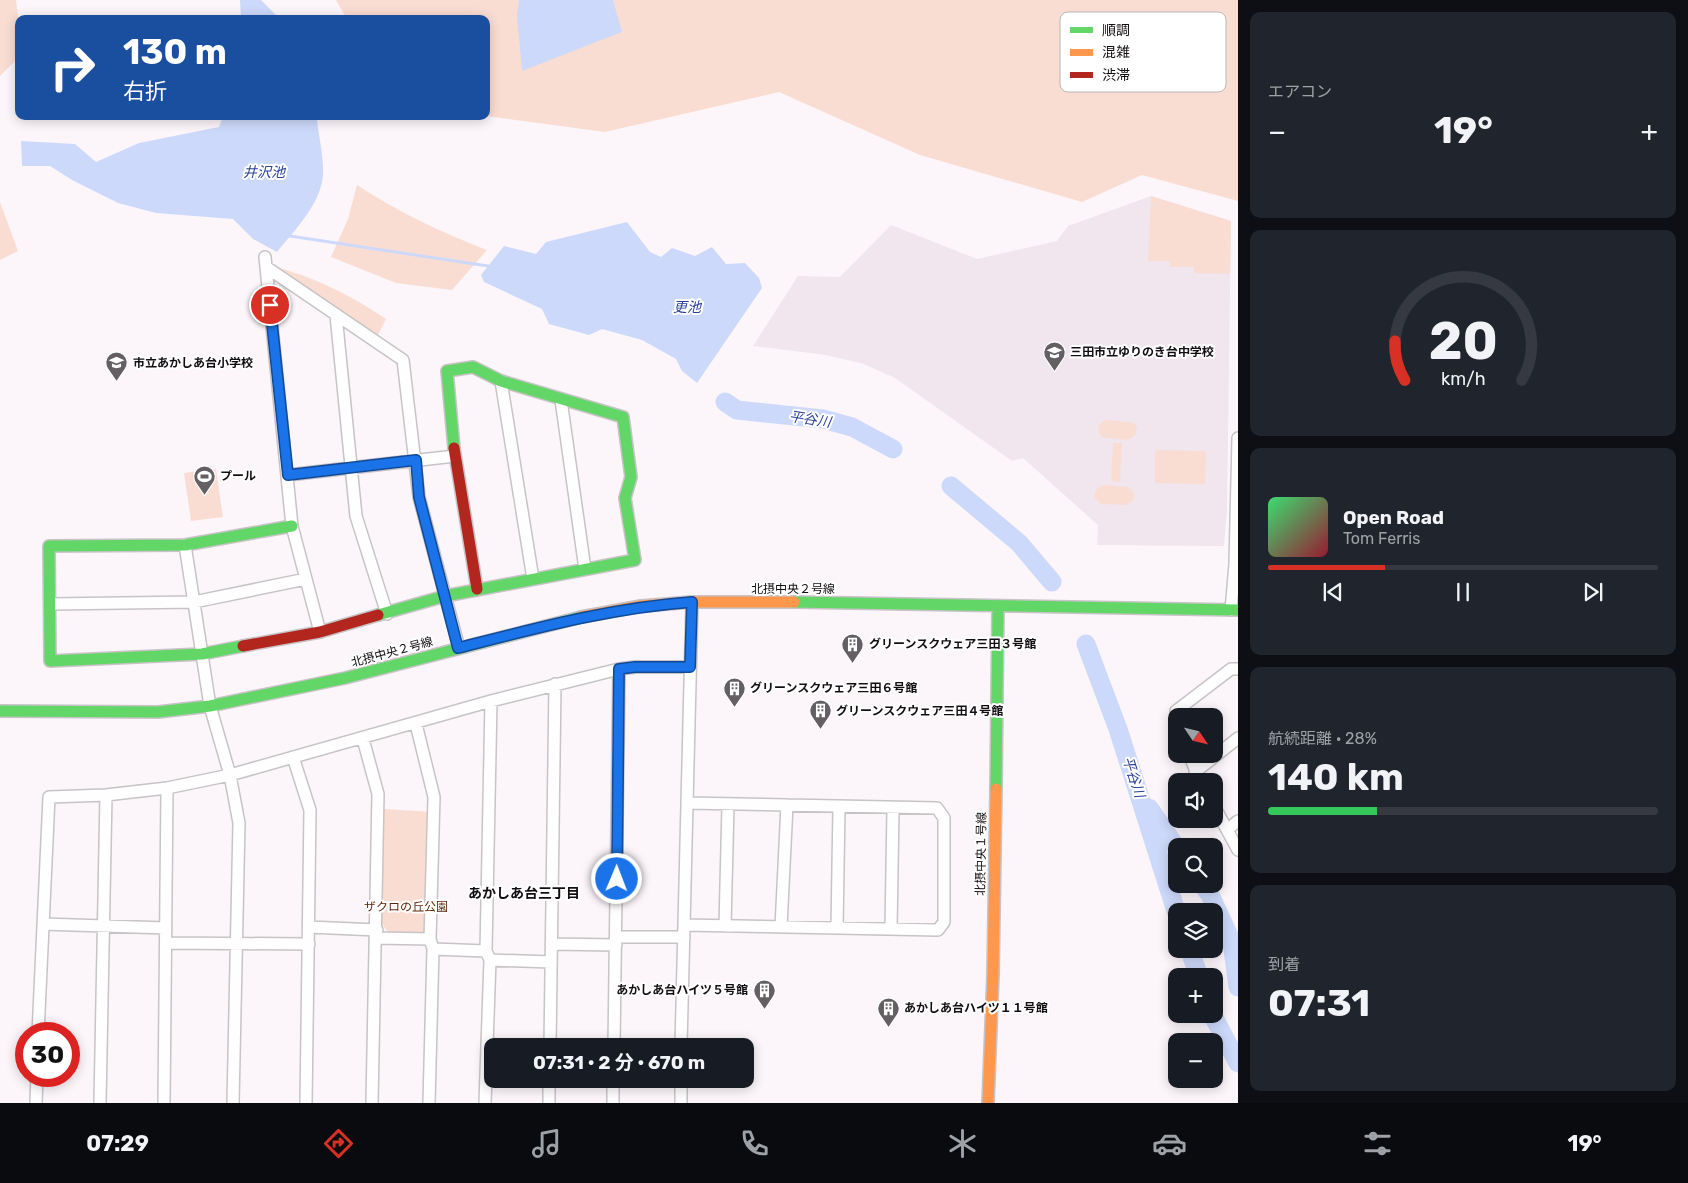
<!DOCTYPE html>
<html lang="ja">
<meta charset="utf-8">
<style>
:root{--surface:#171b24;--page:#20242c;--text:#f1f3f6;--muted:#9ea1a6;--line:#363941;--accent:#d93025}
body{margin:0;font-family:Rubik,"Noto Sans JP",sans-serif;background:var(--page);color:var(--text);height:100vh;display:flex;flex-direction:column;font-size:19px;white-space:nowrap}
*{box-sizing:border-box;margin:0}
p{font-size:16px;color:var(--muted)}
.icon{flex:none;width:28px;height:28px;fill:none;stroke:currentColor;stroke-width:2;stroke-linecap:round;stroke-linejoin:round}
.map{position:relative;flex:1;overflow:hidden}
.details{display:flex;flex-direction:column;gap:12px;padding:12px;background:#0d0f14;width:450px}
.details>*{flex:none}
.top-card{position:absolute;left:15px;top:15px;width:475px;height:105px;border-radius:10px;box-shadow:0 2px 12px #0003;background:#1a4fa0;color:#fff;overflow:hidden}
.needle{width:32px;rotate:125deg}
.tools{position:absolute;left:1168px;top:708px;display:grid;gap:10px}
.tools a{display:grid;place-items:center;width:55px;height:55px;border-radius:10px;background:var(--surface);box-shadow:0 2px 12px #0003;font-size:25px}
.speed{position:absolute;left:15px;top:1022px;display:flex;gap:10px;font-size:25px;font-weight:700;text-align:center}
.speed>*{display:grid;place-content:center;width:65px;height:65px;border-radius:50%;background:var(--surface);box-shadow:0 2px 12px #0003;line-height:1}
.speed .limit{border:8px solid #d22;background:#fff;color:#111}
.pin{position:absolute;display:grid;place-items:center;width:42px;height:42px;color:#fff;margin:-21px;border:2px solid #fff;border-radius:50%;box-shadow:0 1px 5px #0007}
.me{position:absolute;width:55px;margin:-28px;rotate:1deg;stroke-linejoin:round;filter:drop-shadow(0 0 4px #0008)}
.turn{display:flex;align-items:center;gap:18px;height:105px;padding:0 25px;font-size:22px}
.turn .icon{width:65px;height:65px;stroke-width:2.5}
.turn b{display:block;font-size:35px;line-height:42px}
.big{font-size:38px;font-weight:700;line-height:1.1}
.details .widget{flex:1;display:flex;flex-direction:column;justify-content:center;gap:8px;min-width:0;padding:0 18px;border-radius:10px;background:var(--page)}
.details .dial{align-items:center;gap:0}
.dial svg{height:130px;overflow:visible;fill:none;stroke:var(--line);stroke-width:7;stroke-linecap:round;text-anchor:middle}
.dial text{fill:var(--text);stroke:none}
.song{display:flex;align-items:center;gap:15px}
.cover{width:60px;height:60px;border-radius:8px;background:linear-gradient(135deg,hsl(140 70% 55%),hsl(350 70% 35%))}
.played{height:5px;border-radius:2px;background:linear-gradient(90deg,var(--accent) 30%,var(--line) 30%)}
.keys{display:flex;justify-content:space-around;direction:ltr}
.heat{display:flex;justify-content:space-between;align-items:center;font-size:28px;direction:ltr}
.charge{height:8px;border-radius:4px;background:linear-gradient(90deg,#34c759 28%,var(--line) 0)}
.trip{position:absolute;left:484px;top:1038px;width:270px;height:50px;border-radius:10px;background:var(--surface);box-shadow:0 2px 12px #0003;font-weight:700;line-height:50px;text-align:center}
.tabs{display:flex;height:80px;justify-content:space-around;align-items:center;background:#090b0e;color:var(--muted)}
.tabs .icon{width:35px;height:35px}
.tabs .current{color:var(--accent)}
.tabs b{font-size:22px;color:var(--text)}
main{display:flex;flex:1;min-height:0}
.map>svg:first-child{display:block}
.built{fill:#f1e5ee}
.green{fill:#faddd2}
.water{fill:#cdd9fa}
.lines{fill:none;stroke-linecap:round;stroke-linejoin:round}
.stream{stroke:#cdd9fa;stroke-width:3}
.river{stroke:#cdd9fa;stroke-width:19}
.street-casing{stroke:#c7c3c6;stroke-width:14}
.fast-casing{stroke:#c7c3c6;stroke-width:14}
.slow-casing{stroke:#c7c3c6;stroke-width:14}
.jam-casing{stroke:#c7c3c6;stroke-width:14}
.street{stroke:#fffefe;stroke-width:11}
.fast{stroke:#63d668;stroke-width:11}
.slow{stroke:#ff974d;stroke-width:11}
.jam{stroke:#b3261e;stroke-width:11}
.route-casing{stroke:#114b97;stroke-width:12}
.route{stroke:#1a73e8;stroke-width:9}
.labels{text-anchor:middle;stroke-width:4;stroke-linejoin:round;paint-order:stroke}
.poi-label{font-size:12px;font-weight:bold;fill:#110d10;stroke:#fff;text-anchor:start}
.street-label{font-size:12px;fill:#110d10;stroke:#fff}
.park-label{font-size:12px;fill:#5c270a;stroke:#fff}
.water-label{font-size:14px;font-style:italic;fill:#2a4298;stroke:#fff}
.neighbourhood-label{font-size:14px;font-weight:bold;fill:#110d10;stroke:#fff}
.key{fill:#fff;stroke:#b8b6b7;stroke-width:1}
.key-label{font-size:14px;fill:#110d10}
</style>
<main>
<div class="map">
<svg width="1238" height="1103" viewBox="0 0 1238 1103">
<rect width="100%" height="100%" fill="#fcf6fa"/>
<path class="built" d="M 1151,196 L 1231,221 L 1227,509 L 1224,546 L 1097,545 L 1098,525 L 1023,458 L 1012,461 L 895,378 L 864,364 L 826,355 L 753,346 L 798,276 L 840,277 L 891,225 L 977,259 L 1057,241 L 1068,226 Z"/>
<path class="green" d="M 0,0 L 16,0 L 19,25 L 19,57 L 0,76 Z
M 336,0 L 1238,0 L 1238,201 L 1142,175 L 1082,202 L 920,155 L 779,92 L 605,132 L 486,116 L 486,19 L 347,19 Z
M 357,185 C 398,212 441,232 487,250 L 452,290 L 396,283 L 331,257 L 348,219 Z
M 1151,196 L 1231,221 L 1230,274 L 1194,273 L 1194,267 L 1170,267 L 1170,261 L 1148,261 Z
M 0,202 L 18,251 L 0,260 Z
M 273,266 C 316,278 349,294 386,319 L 377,337 Z
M 1108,420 L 1134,423 L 1137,427 L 1135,436 L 1127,440 L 1102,437 C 1095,429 1099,421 1108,420 Z
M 1113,443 L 1122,443 L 1120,482 L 1111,481 Z
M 1155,450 L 1206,451 L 1205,484 L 1155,483 Z
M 216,469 L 223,517 L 191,521 L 184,473 Z
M 1105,485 L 1128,487 L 1134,493 L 1134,499 L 1127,505 L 1101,504 L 1095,498 C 1094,491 1098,486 1105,485 Z
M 384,809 L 434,812 L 431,926 L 424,933 L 388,932 L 381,923 Z"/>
<path class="water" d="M 240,0 L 261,0 L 278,17 L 241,19 Z
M 519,0 L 613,0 L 622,32 L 522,71 L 517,16 Z
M 223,116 L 306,116 L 317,120 C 319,138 324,158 323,175 C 321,204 294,231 277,252 L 253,239 L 233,219 L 156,213 L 118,203 L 72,180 L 50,166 L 22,166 L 21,141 L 75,144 L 96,162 L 139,143 L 219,127 Z
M 627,222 L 650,252 L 661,257 L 672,248 L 695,256 L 712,247 L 726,264 L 745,263 L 759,278 L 762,288 L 697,383 L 682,371 L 676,359 L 642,340 L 602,329 L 589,335 L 549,324 L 542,309 L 484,282 L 481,275 L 504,246 L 536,254 L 546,242 Z"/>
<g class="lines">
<path class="stream" d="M 290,236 L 488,266"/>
<path class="river" d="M 725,402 L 737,410 L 823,419 L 852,427 L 893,449
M 951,486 L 1019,543 L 1052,582
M 1086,644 L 1118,729 L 1176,911
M 1149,808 L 1176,847
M 1202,884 L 1210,895 L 1232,942 L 1238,987
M 1189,949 L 1199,976
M 1212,1014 L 1238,1063"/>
<defs>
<path id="street" d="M 265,257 L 292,526 L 320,632
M 266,267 L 403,360 L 419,497 L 459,648
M 336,315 L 356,516 L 387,614
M 501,381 L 533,579
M 561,400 L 585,569
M 288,475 L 455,456
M 185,545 L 210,706 L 230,775 L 239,823 L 233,1103
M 51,604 L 194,602 L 306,579
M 1231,610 L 1235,564 L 1238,438
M 1177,716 L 1176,711 L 1231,669 L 1238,669
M 416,724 L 434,797 L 430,939 L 433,949 L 429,1103
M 363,739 L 378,794 L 372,1103
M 1189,754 L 1200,781
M 293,757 L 310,810 L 306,1103
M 1195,772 L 1238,738
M 1214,806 L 1238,850
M 1227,830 L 1238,821
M 43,924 L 166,928
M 684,925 L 938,930 L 944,922 L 944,818 L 937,808 L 688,803
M 725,926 L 728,805
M 309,927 L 377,930
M 781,927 L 787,805
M 837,928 L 839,807
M 891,929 L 893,809
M 617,937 L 684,937
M 377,938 L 430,939
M 166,943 L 309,944
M 551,944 L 616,945
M 433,949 L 486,951
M 490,960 L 551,962
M 38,1034 L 49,797 L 106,795 L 167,788 L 230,775 L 491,701 L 619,669 L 635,667 L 690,667
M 550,1046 L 555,684
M 614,1046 L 619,669
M 681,1046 L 692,602
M 36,1103 L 37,1076
M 100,1103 L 106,795
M 164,1103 L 167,788
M 485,1103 L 490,960 L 486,951 L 491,701
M 549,1103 L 549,1079
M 613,1103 L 613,1079
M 681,1103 L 681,1079"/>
<path id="fast" d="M 794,602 L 1238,610
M 378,615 L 445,596 L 635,560 L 625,498 L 631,477 L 623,417 L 501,381 L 473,367 L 447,371 L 454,448
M 243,646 L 202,654 L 50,661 L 49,546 L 185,545 L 292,526
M 0,711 L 158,712 L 210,706 L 345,678 L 581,617
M 996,789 L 998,606"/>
<path id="slow" d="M 581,617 L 641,606 L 692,602 L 794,602
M 988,1103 L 993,974 L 996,789"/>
<path id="jam" d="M 454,448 L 477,589
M 243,646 L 320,632 L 378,615"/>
</defs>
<use href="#street" class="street-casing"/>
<use href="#fast" class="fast-casing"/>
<use href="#slow" class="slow-casing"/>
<use href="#jam" class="jam-casing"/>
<use href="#street" class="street"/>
<use href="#fast" class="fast"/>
<use href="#slow" class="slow"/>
<use href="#jam" class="jam"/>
</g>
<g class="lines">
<defs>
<path id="route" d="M 270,305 L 288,475 L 416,460 L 419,497 L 458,648 C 537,628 610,608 692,602 L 690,667 L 635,667 L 619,669 L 617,879"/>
</defs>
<use href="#route" class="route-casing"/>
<use href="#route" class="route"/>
</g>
<defs>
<symbol id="school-pin" viewBox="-11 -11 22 30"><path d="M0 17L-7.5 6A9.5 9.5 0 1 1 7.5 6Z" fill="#635f62" stroke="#fff"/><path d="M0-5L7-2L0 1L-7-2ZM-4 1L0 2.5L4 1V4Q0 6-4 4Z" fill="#fff"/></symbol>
<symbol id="stadium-pin" viewBox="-11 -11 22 30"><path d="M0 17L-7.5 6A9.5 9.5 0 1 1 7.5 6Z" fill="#635f62" stroke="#fff"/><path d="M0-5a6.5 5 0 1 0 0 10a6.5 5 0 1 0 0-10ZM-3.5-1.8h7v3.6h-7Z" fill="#fff"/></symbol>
<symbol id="building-pin" viewBox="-11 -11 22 30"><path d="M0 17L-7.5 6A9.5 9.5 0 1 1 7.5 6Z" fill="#635f62" stroke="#fff"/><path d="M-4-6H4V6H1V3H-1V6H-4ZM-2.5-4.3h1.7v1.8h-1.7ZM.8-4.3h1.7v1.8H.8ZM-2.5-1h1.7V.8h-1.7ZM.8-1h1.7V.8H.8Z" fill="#fff"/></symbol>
</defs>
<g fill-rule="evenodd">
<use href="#school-pin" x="1042" y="340" width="25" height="34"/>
<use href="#school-pin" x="104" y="350" width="25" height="34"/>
<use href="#stadium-pin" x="192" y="464" width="25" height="34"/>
<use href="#building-pin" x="840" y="632" width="25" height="34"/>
<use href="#building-pin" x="722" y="676" width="25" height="34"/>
<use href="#building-pin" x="808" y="698" width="25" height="34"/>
<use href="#building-pin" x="752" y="978" width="25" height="34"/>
<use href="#building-pin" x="876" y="996" width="25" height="34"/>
</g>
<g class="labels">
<g class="poi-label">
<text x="1070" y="356">三田市立ゆりのき台中学校</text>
<text x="133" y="367">市立あかしあ台小学校</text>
<text x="220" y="480">プール</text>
<text x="869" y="648">グリーンスクウェア三田３号館</text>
<text x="750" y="692">グリーンスクウェア三田６号館</text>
<text x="836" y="715">グリーンスクウェア三田４号館</text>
<text x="748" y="994" text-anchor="end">あかしあ台ハイツ５号館</text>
<text x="904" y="1012">あかしあ台ハイツ１１号館</text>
</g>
<g class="street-label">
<text x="793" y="593">北摂中央２号線</text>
<text transform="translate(392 652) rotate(-15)" y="4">北摂中央２号線</text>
<text transform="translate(981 854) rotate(-89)" y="4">北摂中央１号線</text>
</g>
<g class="park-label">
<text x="406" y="911">ザクロの丘公園</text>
</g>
<g class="water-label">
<text x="264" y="177">井沢池</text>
<text x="687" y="312">更池</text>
<text transform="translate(810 419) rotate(9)" y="5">平谷川</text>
<text transform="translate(1134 777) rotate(72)" y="5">平谷川</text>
</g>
<g class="neighbourhood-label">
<text x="524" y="898">あかしあ台三丁目</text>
</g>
</g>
<rect x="1060" y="12" width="166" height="80" rx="8" class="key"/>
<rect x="1070" y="27" width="23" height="6" fill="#63d668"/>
<rect x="1070" y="49" width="23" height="7" fill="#ff974d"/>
<rect x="1070" y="72" width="23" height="6" fill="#b3261e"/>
<g class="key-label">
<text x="1102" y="35">順調</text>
<text x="1102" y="57">混雑</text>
<text x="1102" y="80">渋滞</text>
</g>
</svg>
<div class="tools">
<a><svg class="needle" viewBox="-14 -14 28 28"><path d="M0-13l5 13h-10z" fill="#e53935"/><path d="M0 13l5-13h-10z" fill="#9ea1a6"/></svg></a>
<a><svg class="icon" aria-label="sound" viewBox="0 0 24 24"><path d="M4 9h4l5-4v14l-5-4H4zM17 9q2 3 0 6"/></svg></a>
<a><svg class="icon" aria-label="search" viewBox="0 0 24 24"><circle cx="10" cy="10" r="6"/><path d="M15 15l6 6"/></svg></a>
<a><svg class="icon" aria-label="layers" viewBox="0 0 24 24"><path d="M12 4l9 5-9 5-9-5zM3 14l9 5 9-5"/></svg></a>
<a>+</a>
<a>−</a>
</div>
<div class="speed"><div class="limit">30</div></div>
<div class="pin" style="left:270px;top:305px;background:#d93025"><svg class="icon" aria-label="arrive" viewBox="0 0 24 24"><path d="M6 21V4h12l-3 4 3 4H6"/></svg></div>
<svg class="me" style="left:617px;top:879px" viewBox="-20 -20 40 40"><circle r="17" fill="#1a73e8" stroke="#fff" stroke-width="3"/><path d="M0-11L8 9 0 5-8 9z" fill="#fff"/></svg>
<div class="trip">07:31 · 2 分 · 670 m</div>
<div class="top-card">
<div class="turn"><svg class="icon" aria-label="right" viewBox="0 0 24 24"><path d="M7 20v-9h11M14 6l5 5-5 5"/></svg><div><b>130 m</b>右折</div></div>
</div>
</div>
<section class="details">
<div class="widget"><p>エアコン</p>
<div class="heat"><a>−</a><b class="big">19°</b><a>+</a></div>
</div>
<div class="widget dial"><svg viewBox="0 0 100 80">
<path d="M14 69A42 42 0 1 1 86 69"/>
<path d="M14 69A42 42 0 0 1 8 45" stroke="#d93025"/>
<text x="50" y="56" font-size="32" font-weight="700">20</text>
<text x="50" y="72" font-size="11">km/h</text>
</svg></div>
<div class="widget">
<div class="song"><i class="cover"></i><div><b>Open Road</b><p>Tom Ferris</p></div></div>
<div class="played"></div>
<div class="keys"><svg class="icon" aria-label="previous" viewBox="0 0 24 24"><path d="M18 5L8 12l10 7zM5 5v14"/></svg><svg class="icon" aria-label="pause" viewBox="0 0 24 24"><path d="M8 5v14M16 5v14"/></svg><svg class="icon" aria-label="next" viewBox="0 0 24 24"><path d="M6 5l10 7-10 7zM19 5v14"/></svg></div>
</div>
<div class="widget"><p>航続距離 · 28%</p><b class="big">140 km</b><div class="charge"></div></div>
<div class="widget"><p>到着</p><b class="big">07:31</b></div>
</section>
</main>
<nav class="tabs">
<b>07:29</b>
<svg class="icon current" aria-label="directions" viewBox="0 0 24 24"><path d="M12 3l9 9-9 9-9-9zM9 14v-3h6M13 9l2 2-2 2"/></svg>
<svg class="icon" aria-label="music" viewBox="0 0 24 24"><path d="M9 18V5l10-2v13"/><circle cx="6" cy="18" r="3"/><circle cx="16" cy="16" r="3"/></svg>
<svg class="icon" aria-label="phone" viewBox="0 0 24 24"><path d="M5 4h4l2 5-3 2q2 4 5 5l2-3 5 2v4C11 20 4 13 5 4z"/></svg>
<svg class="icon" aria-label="climate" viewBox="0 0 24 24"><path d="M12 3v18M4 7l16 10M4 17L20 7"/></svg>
<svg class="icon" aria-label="car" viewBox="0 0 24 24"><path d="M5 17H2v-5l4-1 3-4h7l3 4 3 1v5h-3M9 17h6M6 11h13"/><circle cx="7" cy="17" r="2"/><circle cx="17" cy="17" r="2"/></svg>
<svg class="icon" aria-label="filters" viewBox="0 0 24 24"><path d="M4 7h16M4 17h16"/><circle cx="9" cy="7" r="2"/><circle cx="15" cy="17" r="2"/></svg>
<b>19°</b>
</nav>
